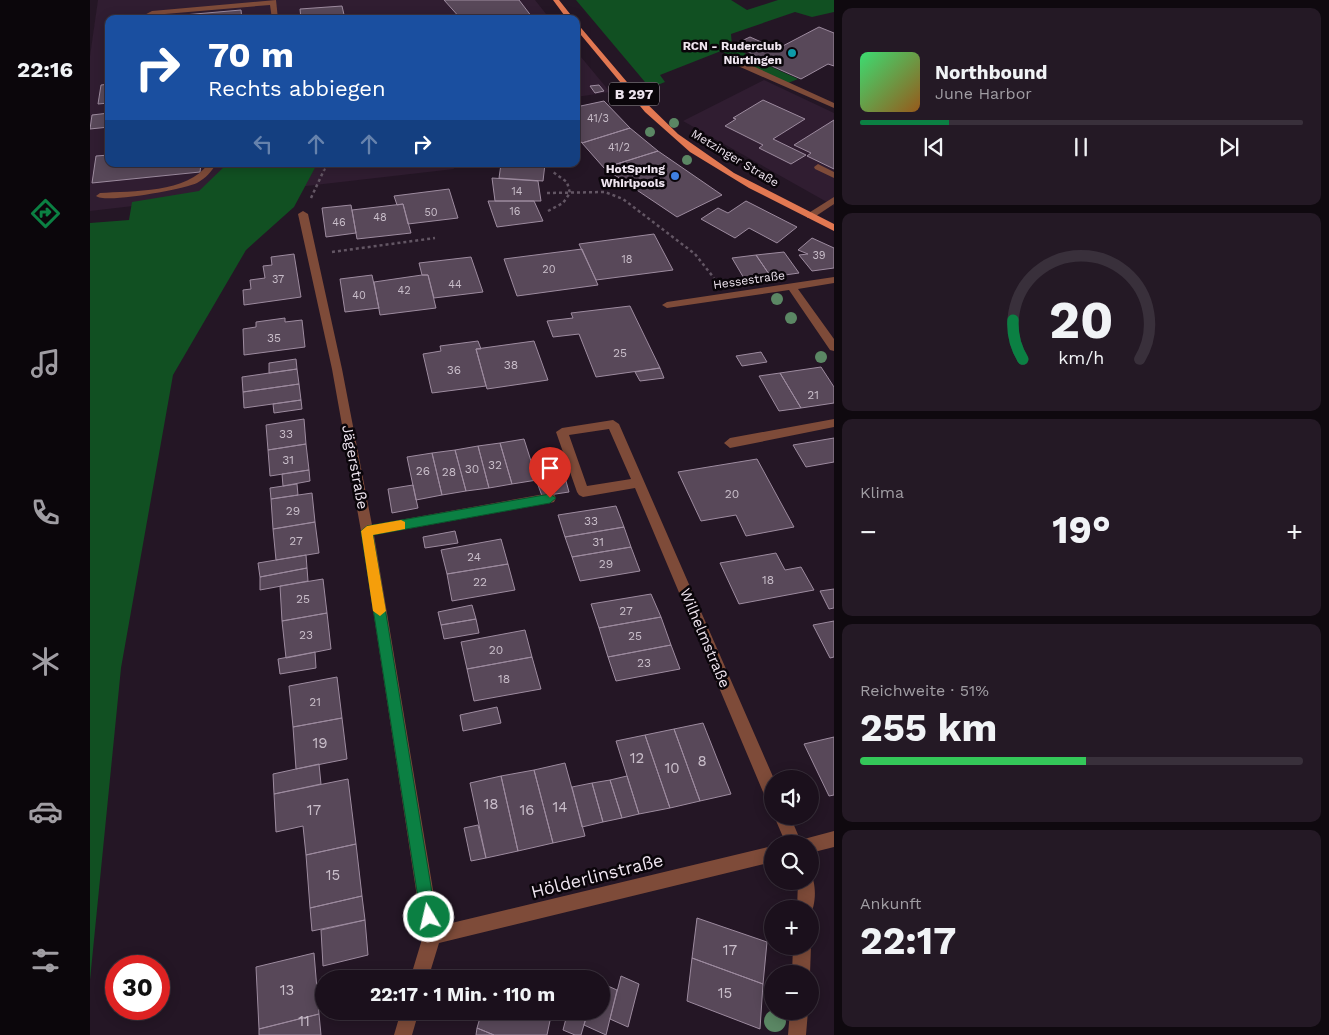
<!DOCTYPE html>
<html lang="de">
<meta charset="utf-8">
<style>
:root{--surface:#1b101c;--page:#241925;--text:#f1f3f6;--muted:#a09da3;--line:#39303b;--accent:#0b8043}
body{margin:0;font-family:"Work Sans",sans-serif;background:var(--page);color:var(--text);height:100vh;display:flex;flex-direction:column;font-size:19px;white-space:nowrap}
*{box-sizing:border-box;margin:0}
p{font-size:16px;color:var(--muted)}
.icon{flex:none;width:28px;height:28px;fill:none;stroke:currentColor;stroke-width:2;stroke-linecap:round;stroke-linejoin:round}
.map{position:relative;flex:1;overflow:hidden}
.sheet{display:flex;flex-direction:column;gap:8px;padding:8px;background:#0f090f;width:495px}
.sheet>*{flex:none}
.banner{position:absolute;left:15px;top:15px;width:475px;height:152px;border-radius:10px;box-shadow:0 2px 12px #0003,0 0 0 1px var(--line);background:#1a4fa0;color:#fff;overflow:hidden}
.controls{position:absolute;left:674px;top:770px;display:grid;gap:10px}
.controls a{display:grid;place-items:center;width:55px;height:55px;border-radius:50%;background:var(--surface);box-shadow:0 2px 12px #0003,0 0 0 1px var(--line);font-size:25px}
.speed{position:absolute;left:15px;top:955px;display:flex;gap:10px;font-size:25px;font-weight:700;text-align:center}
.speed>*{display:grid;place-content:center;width:65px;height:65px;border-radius:50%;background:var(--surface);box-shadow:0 2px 12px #0003,0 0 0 1px var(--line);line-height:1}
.speed .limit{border:8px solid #d22;background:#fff;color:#111}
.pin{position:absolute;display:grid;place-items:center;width:42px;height:42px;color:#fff;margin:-51px -21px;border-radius:50% 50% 50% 0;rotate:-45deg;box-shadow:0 0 5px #0007}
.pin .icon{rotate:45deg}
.me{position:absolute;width:55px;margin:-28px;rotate:351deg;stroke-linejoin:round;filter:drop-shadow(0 0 4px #0008)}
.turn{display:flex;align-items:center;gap:18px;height:105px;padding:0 20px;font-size:22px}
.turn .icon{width:65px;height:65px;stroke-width:2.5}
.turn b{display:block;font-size:35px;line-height:42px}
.lanes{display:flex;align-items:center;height:48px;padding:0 20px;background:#0003;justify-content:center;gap:25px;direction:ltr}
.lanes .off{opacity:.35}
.big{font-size:38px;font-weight:700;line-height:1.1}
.sheet .card{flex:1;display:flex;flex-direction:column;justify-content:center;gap:8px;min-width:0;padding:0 18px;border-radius:10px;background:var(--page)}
.sheet .dial{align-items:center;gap:0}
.dial svg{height:130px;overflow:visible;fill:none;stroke:var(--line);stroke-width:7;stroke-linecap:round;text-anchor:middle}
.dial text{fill:var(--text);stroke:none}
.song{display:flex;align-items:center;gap:15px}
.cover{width:60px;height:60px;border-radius:8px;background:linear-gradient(135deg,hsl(140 70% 55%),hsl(30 70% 35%))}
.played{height:5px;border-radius:2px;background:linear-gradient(90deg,var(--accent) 20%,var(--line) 20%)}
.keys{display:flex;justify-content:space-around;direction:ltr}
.heat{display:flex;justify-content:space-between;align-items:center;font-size:28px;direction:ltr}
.charge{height:8px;border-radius:4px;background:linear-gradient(90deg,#34c759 51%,var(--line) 0)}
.trip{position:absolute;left:225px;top:970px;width:295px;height:50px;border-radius:25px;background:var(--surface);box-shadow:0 2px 12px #0003,0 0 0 1px var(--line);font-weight:700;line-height:50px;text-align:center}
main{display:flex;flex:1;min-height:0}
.tabs{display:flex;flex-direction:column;width:90px;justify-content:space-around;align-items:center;background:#0b060b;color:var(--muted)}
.tabs .icon{width:35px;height:35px}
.tabs .selected{color:var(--accent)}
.tabs b{font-size:22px;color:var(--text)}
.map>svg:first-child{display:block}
.built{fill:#301d31}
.green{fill:#115022}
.building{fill:#584859;stroke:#9d8b9f}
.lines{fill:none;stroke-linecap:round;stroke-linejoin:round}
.path-far1{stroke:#635664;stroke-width:2;stroke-dasharray:2.5 2.5;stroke-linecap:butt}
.path{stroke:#635664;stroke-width:2.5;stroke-dasharray:3 3;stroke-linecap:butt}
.minor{fill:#7e4b39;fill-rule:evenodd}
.major{fill:#e27852;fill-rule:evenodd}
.tree{fill:#5b8764}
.route{fill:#0b8043;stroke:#07532c}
.slow{fill:#f59e0b}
.culture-dot{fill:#0f9aa8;stroke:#0a050a;stroke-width:2}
.shop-dot{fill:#3f7fe0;stroke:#0a050a;stroke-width:2}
.labels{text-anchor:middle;stroke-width:5;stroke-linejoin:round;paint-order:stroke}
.far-number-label{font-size:11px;fill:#c9beca}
.far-poi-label{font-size:12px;font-weight:bold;fill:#efe5f0;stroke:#0a050a;text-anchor:end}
.far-street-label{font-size:12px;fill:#efe5f0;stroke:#0a050a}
.number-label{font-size:12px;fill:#c9beca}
.shield{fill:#0a050a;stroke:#aaa2ab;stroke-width:1}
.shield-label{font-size:14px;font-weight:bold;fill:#efe5f0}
.street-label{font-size:15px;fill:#efe5f0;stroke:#0a050a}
.near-number-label{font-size:15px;fill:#c9beca}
.near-street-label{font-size:18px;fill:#efe5f0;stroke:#0a050a}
</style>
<main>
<nav class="tabs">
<b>22:16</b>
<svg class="icon selected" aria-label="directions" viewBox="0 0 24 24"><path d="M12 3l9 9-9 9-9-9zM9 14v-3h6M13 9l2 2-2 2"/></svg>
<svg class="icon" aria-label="music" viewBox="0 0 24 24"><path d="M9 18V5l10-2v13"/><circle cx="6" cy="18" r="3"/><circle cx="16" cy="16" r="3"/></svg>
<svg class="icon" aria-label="phone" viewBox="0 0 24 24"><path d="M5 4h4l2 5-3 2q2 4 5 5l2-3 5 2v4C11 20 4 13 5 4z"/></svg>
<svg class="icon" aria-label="climate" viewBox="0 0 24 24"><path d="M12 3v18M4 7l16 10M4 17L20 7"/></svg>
<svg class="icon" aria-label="car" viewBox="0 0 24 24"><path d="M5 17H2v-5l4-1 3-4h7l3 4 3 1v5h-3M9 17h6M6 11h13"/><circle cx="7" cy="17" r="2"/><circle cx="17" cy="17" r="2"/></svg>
<svg class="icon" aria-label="filters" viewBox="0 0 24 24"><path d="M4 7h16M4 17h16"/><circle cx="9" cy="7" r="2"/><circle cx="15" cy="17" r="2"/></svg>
</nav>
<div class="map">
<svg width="744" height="1035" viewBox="0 0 744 1035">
<rect width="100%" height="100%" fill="#241625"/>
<path class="built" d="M 8,0 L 445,0 L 460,19 L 19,19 L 19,164 L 362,164 L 364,169 L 0,211 L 0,56 Z
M 486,51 L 520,92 L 486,97 Z
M 674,80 L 744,113 L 744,206 L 593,121 Z"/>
<path class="green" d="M 486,0 L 641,0 L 657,10 L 688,0 L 744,0 L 744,12 L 722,17 L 705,12 L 641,34 L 642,45 L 664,59 L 708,79 L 698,83 L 651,63 L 631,51 L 570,75 L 575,82 L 560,88 Z
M 137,164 L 227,164 L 204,207 L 156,250 L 83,375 L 31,668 L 0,980 L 0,223 L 39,220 L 42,202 L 109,191 Z"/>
<path class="building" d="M 354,0 L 429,0 L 442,17 L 371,19 Z
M 252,6 L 255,19 L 211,19 L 210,9 Z
M 151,10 L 152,19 L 82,19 L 82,16 Z
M 729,27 L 744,33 L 744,66 L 738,64 L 711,79 L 666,59 L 669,57 L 643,45 L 660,37 L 687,49 Z
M 19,84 L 19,103 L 8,104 L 11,85 Z
M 509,85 L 514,91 L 505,93 L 500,86 Z
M 673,100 L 715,119 L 683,139 L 716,155 L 701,164 L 669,148 L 673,145 L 635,126 L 646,119 L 643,118 Z
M 514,101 L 540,128 L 492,143 L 486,136 L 486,107 Z
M 19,113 L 19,127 L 0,129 L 2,115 Z
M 744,120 L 744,169 L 717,156 L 721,153 L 704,145 Z
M 540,128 L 568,151 L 514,168 L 492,143 Z
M 568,151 L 632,195 L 587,217 L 514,168 Z
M 19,155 L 19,164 L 111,164 L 110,172 L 2,183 L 6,156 Z
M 411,164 L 455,164 L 453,181 L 409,178 Z
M 402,178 L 448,181 L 451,201 L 405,201 Z
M 359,189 L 368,218 L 318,224 L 313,204 L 307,205 L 304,196 Z
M 398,201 L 444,201 L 453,221 L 407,227 Z
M 656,201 L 707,227 L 687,243 L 659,228 L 645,238 L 611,219 L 628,208 L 638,213 Z
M 313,204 L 321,233 L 267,239 L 262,210 Z
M 261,205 L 266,233 L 236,237 L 232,208 Z
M 564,234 L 583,270 L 506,280 L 489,244 Z
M 722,238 L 744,248 L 744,268 L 722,271 L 709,255 L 718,254 L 708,250 Z
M 492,249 L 508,285 L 427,296 L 414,259 Z
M 694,252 L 709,273 L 681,277 L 666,255 Z
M 204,254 L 211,297 L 154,305 L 153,290 L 161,289 L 160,280 L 175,278 L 173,266 L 182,265 L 181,257 Z
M 666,255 L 681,277 L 655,280 L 642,258 Z
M 381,257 L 393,292 L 344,298 L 338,275 L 332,275 L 329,263 Z
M 282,275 L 289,308 L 255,312 L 250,279 Z
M 332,275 L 338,275 L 346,308 L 290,315 L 284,282 Z
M 540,306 L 570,368 L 506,377 L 489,334 L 463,337 L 457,321 L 483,318 L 481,313 Z
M 195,318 L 195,322 L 212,320 L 215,347 L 154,355 L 153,329 L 166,327 L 166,322 Z
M 388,341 L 391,349 L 386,349 L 396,386 L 342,393 L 333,354 L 351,351 L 350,346 Z
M 444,341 L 458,380 L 397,389 L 386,349 Z
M 671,352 L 677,362 L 652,366 L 646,356 Z
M 206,359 L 207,369 L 179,373 L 179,363 Z
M 731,367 L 744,387 L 744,403 L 711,408 L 690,373 Z
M 570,368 L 574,378 L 550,381 L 545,372 Z
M 207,369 L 209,384 L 153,392 L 152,377 Z
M 690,373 L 711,408 L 689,411 L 669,376 Z
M 209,384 L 211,400 L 154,408 L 153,392 Z
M 211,400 L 212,409 L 184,413 L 183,404 Z
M 214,419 L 216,444 L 178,450 L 176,425 Z
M 744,438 L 744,462 L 716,467 L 703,445 Z
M 434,439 L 447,480 L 422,484 L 410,443 Z
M 410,443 L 422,484 L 399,488 L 388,446 Z
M 216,444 L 219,470 L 180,476 L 178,450 Z
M 388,446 L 399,488 L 376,491 L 365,450 Z
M 365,450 L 376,491 L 352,495 L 342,453 Z
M 342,453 L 352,495 L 326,500 L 317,457 Z
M 468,457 L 472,469 L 445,473 L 441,461 Z
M 667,459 L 704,527 L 656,536 L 646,515 L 611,521 L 588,472 Z
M 472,469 L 476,481 L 448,485 L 445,473 Z
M 219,470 L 220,481 L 193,486 L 192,474 Z
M 476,481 L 479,492 L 452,496 L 448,485 Z
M 207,484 L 208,495 L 181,499 L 180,488 Z
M 323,485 L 328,508 L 302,513 L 298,489 Z
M 222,493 L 225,522 L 183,529 L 181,499 Z
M 526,506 L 534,527 L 475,537 L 468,515 Z
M 225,522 L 229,553 L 186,560 L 183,529 Z
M 534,527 L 541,547 L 482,557 L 475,537 Z
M 365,531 L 368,543 L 335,548 L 333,537 Z
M 411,539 L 418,564 L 357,574 L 351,550 Z
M 541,547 L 550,571 L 490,581 L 482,557 Z
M 686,553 L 695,570 L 711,567 L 724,590 L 649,604 L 630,563 Z
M 216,555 L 217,568 L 170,577 L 168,563 Z
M 418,564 L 425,590 L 362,601 L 357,574 Z
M 217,568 L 218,581 L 170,590 L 170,577 Z
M 233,579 L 237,613 L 192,621 L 190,586 Z
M 744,589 L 744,608 L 739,609 L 730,591 Z
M 561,594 L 571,617 L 509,628 L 501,604 Z
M 382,605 L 386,619 L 351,625 L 348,612 Z
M 237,613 L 241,649 L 196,658 L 192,621 Z
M 571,617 L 581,645 L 518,657 L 509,628 Z
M 386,619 L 389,633 L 354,639 L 351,625 Z
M 744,621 L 744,657 L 740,658 L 723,625 Z
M 435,630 L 442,657 L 377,669 L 371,642 Z
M 581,645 L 590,669 L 526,681 L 518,657 Z
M 225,652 L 226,668 L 190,674 L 188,659 Z
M 442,657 L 451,689 L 384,701 L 377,669 Z
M 247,677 L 252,718 L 203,727 L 199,686 Z
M 407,707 L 411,723 L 373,731 L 370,715 Z
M 252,718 L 257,759 L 206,769 L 203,727 Z
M 613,723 L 641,794 L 610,801 L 584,729 Z
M 584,729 L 610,801 L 580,808 L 555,735 Z
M 555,735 L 580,808 L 549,814 L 526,741 Z
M 744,737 L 744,795 L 739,796 L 714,744 Z
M 475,763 L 495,836 L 463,843 L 444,770 Z
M 229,764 L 231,784 L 184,794 L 183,774 Z
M 444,770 L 463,843 L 428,851 L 411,776 Z
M 411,776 L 428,851 L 396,858 L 380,783 Z
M 537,776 L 549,814 L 532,818 L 520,780 Z
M 258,779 L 266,844 L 216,855 L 213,826 L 186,832 L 184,794 Z
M 520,780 L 532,818 L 513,822 L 502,783 Z
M 502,783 L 513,822 L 492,827 L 482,787 Z
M 388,825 L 396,858 L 381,861 L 374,828 Z
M 266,844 L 272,896 L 220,908 L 216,855 Z
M 272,896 L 275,920 L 222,931 L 220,908 Z
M 607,918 L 677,942 L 673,984 L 602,958 Z
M 275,920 L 278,955 L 233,966 L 231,930 Z
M 224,953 L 229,1014 L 169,1029 L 166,967 Z
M 602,958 L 673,984 L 670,1029 L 597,1001 Z
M 531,976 L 549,984 L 538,1027 L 520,1019 Z
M 511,983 L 527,990 L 516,1035 L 494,1025 L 498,1011 L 511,1011 Z
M 392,1011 L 462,1011 L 457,1035 L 404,1035 L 387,1028 Z
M 478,1011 L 498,1011 L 491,1035 L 485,1035 L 473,1030 Z
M 229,1014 L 231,1035 L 169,1035 L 169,1029 Z
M 387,1028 L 404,1035 L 386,1035 Z"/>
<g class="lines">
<path class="path-far1" d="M 234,171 L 237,164"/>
<path class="path" d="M 457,193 L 515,192 L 533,199 L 605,254 L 624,278
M 221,198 L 234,170
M 458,211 L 473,203 L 480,193 L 477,182 L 463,172
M 242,252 L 345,238"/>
<path class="minor" d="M 186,0 L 188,19 L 182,19 L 180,5 L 63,15 L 56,19 L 47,19 L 62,11 Z
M 648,62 L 654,62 L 744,103 L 744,108 L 648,66 Z
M 118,164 L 126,164 C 121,172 116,178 107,183 C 94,189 16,204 6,196 L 10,193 C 42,191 98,193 118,164 Z
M 728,164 L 744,172 L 744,178 L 725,169 L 724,167 Z
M 744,197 L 744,204 L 723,218 L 717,218 L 717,214 Z
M 213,211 L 218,214 L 252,369 L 282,525 L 460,493 L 464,494 L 466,498 L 464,502 L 460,503 L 284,535 L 349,926 L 682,846 L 682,862 L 349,943 L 338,979 L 320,979 L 333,936 L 271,531 L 242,369 L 208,214 Z
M 744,277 L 744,283 L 708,289 L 744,339 L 744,351 L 740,350 L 699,290 L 577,308 L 572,305 L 577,302 Z
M 744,419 L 744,427 L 640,448 L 634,443 L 640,438 Z
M 523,420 L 529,424 L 684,779 L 682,801 L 676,799 L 545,488 L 493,497 L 489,495 L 487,492 L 466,432 L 472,428 ZM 519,429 L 541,479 L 497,486 L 479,435 Z
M 684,816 L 700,816 L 712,844 L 696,844 Z
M 744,831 L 744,847 L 720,853 L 720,844 L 712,844 L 714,839 Z
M 720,874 C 727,882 726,906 720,915 L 720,909 L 707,909 L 708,881 L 720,881 Z
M 720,944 L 721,946 L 720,974 L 702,974 L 703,946 L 720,946 Z
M 311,1011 L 329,1011 L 322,1035 L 304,1035 Z
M 700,1011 L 718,1011 L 716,1035 L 698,1035 Z"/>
<path class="major" d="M 463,0 L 469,0 L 484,19 L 477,19 Z
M 486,22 L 548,95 L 588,134 L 644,173 L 744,224 L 744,231 L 659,188 L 600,152 L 555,112 L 486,29 Z"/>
</g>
<g class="tree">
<circle cx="584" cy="123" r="5"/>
<circle cx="560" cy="132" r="5"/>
<circle cx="597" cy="160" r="5"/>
<circle cx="687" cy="299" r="6"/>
<circle cx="701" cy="318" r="6"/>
<circle cx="731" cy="357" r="6"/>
<circle cx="685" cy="1021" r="11"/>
</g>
<path class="route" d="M 460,494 L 466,498 L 460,503 L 283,535 L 346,917 L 344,922 L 339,925 L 333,922 L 331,917 L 271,531 L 277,526 Z"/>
<path class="slow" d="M 311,520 L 315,522 L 315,529 L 283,535 L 296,611 L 290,616 L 283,611 L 271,531 L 277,526 Z"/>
<circle class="culture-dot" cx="702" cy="53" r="5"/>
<circle class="shop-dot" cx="585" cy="176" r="5"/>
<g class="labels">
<g class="far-number-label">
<text x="508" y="122">41/3</text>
<text x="529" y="151">41/2</text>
<text x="427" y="195">14</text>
<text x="425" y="215">16</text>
<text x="341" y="216">50</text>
<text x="290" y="221">48</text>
<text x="249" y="226">46</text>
<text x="729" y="259">39</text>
<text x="537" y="263">18</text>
<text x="459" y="273">20</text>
<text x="188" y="283">37</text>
<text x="365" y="288">44</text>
<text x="314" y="294">42</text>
<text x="269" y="299">40</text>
</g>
<g class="far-poi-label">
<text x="692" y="50">RCN - Ruderclub<tspan x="692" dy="14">Nürtingen</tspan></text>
<text x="575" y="173">HotSpring<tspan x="575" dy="14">Whirlpools</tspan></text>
</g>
<g class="far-street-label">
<text transform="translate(645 158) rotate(31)" y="4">Metzinger Straße</text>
<text transform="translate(659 280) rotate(-8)" y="4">Hessestraße</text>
</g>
<g class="number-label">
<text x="184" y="342">35</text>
<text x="530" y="357">25</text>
<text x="421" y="369">38</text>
<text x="364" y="374">36</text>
<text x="723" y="399">21</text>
<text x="196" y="438">33</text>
<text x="198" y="464">31</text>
<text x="405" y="469">32</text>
<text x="382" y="473">30</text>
<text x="333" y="475">26</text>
<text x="359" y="476">28</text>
<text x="642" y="498">20</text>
<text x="203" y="515">29</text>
<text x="501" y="525">33</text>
<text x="206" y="545">27</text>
<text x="508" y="546">31</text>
<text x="384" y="561">24</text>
<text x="516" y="568">29</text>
<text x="678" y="584">18</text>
<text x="390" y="586">22</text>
<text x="213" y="603">25</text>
<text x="536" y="615">27</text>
<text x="216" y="639">23</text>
<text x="545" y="640">25</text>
<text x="406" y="654">20</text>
<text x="554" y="667">23</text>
<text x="414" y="683">18</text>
<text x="225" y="706">21</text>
</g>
<rect class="shield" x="519" y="82.5" width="50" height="23" rx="4"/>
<g class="shield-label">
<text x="544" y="99">B 297</text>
</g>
<g class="street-label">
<text transform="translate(265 467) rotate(79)" y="5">Jägerstraße</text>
<text transform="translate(615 638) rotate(67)" y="5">Wilhelmstraße</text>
</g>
<g class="near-number-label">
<text x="230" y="748">19</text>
<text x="547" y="763">12</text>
<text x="612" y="766">8</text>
<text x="582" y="773">10</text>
<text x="401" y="809">18</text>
<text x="470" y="812">14</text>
<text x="224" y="815">17</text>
<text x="437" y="815">16</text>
<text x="243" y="880">15</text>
<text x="640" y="955">17</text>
<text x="197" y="995">13</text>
<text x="635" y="998">15</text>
<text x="214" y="1026">11</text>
</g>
<g class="near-street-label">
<text transform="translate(507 876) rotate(-14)" y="6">Hölderlinstraße</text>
</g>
</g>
</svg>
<div class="controls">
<a><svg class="icon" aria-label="sound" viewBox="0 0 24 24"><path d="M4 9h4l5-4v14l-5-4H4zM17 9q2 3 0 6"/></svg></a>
<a><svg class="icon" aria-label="search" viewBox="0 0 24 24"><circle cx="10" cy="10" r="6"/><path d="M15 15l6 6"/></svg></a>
<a>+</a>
<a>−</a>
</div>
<div class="speed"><div class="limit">30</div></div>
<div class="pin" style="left:460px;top:498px;background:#d93025"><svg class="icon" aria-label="arrive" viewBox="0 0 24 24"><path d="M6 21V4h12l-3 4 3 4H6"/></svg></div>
<svg class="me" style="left:339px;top:917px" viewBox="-20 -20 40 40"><circle r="17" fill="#0b8043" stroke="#fff" stroke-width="3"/><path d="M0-11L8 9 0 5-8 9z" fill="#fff"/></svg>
<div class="trip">22:17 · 1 Min. · 110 m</div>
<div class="banner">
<div class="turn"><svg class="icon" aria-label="right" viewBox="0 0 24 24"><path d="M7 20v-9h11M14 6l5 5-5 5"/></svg><div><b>70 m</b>Rechts abbiegen</div></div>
<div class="lanes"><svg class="icon off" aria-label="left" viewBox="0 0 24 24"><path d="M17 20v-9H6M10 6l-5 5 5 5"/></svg><svg class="icon off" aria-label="ahead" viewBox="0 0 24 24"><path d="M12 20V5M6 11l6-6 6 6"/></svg><svg class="icon off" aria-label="ahead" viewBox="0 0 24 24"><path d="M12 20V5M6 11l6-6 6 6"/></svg><svg class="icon" aria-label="right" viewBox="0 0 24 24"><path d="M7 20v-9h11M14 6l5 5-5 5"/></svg></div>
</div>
</div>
<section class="sheet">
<div class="card">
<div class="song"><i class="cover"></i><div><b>Northbound</b><p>June Harbor</p></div></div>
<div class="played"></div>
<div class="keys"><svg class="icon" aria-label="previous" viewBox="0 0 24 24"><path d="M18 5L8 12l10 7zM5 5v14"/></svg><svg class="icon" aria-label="pause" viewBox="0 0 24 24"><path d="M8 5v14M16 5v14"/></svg><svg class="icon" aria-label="next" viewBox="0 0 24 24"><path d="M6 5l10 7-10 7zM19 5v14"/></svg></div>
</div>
<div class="card dial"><svg viewBox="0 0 100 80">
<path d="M14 69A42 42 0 1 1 86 69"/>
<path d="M14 69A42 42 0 0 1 8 45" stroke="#0b8043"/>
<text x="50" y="56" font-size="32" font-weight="700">20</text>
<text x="50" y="72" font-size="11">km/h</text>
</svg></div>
<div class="card"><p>Klima</p>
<div class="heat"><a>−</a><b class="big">19°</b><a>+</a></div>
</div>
<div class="card"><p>Reichweite · 51%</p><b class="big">255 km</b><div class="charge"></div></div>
<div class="card"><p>Ankunft</p><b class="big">22:17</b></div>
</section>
</main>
